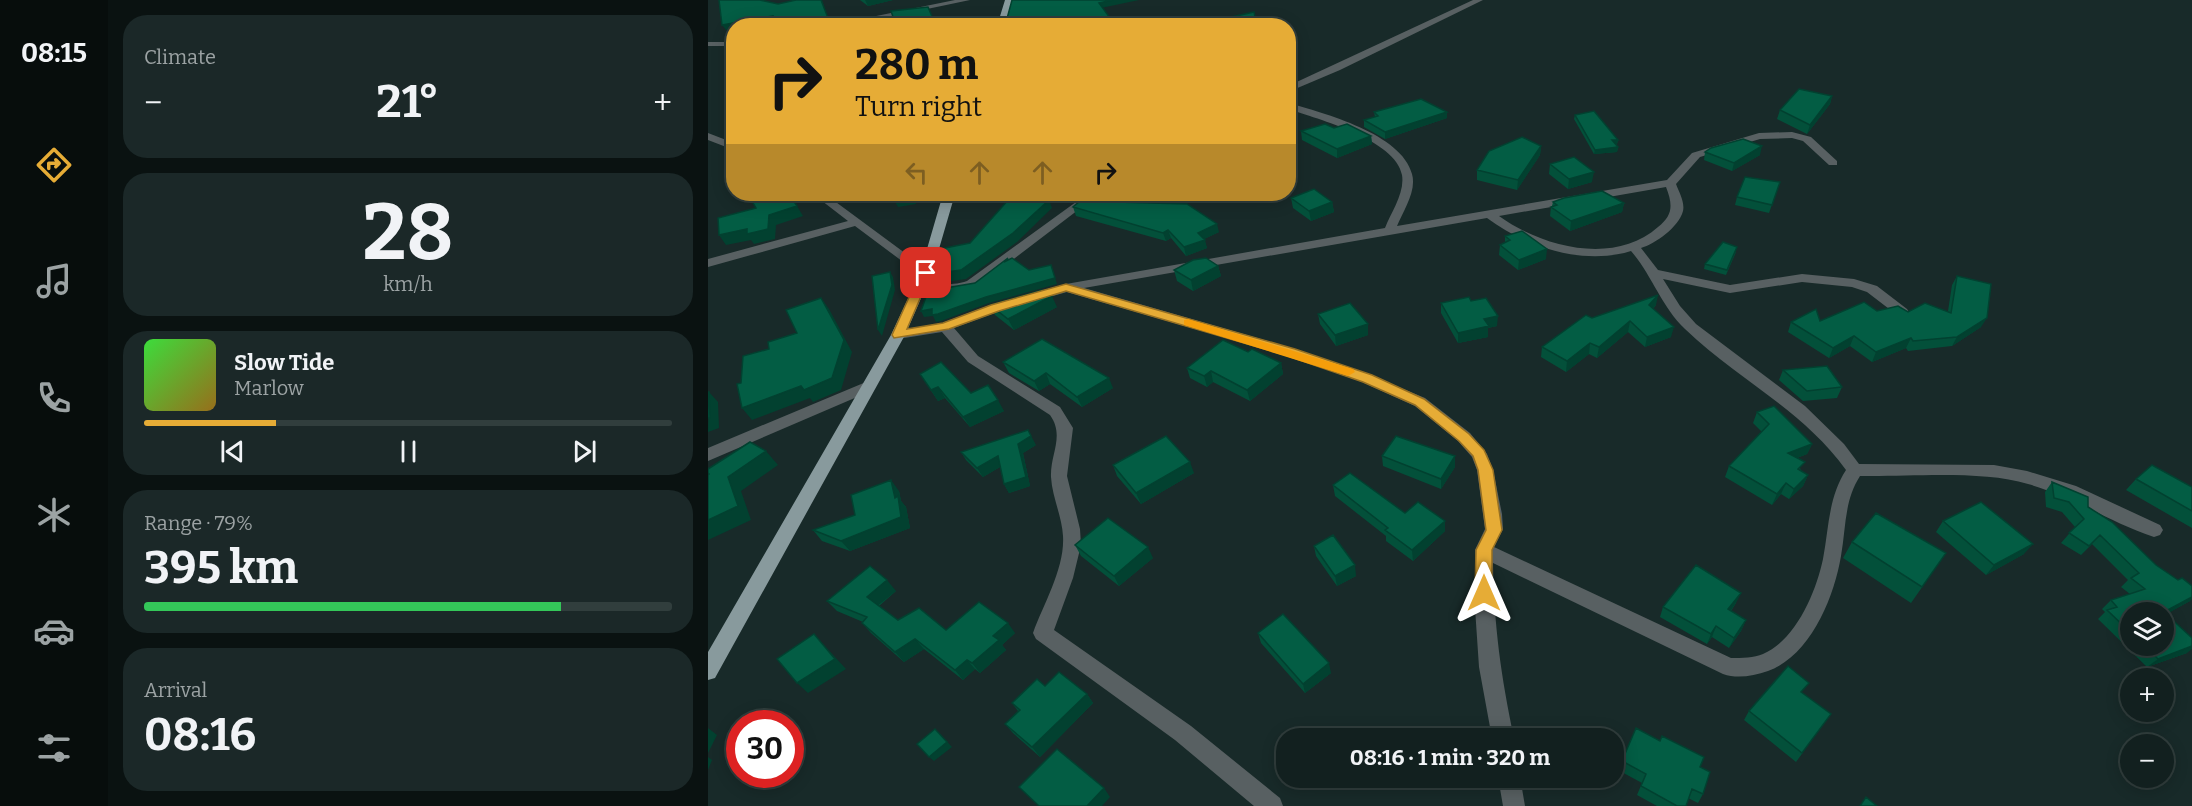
<!DOCTYPE html>
<meta charset="utf-8">
<style>
:root{--surface:#12201f;--page:#1b2828;--text:#f1f3f6;--muted:#9ca3a4;--line:#313e3d;--accent:#e6ac36}
body{margin:0;font-family:Bitter,serif;background:var(--page);color:var(--text);height:100vh;display:flex;flex-direction:column;font-size:22px;white-space:nowrap}
*{box-sizing:border-box;margin:0}
p{font-size:20px;color:var(--muted)}
.icon{flex:none;width:33px;height:33px;fill:none;stroke:currentColor;stroke-width:2;stroke-linecap:round;stroke-linejoin:round}
.map{position:relative;flex:1;overflow:hidden}
.side{display:flex;flex-direction:column;gap:15px;padding:15px;background:#0a1211;width:600px}
.side>*{flex:none}
.banner{position:absolute;left:18px;top:18px;width:570px;height:183px;border-radius:24px;box-shadow:0 3px 15px #0003,0 0 0 2px var(--line);background:#e6ac36;color:#111;overflow:hidden}
.tools{position:absolute;left:1412px;top:602px;display:grid;gap:12px}
.tools a{display:grid;place-items:center;width:54px;height:54px;border-radius:50%;background:var(--surface);box-shadow:0 3px 15px #0003,0 0 0 2px var(--line);font-size:30px}
.speed{position:absolute;left:18px;top:710px;display:flex;gap:12px;font-size:30px;font-weight:700;text-align:center}
.speed>*{display:grid;place-content:center;width:78px;height:78px;border-radius:50%;background:var(--surface);box-shadow:0 3px 15px #0003,0 0 0 2px var(--line);line-height:1}
.speed .limit{border:9px solid #d22;background:#fff;color:#111}
.pin{position:absolute;display:grid;place-items:center;width:51px;height:51px;color:#fff;margin:-26px;border-radius:12px;box-shadow:0 3px 9px #0006}
.me{position:absolute;width:66px;margin:-33px;rotate:0deg;stroke-linejoin:round;filter:drop-shadow(0 0 4px #0008)}
.turn{display:flex;align-items:center;gap:21px;height:126px;padding:0 30px;font-size:27px}
.turn .icon{width:78px;height:78px;stroke-width:2.5}
.turn b{display:block;font-size:42px;line-height:51px}
.lanes{display:flex;align-items:center;height:57px;padding:0 30px;background:#0003;justify-content:center;gap:30px;direction:ltr}
.lanes .off{opacity:.35}
.big{font-size:45px;font-weight:700;line-height:1.1}
.side .card{flex:1;display:flex;flex-direction:column;justify-content:center;gap:9px;min-width:0;padding:0 21px;border-radius:24px;background:var(--page)}
.side .dial{align-items:center;gap:0}
.dial b{font-size:78px;line-height:1}
.song{display:flex;align-items:center;gap:18px}
.cover{width:72px;height:72px;border-radius:9px;background:linear-gradient(135deg,hsl(120 70% 55%),hsl(40 70% 35%))}
.played{height:6px;border-radius:3px;background:linear-gradient(90deg,var(--accent) 25%,var(--line) 25%)}
.keys{display:flex;justify-content:space-around;direction:ltr}
.heat{display:flex;justify-content:space-between;align-items:center;font-size:33px;direction:ltr}
.charge{height:9px;border-radius:4px;background:linear-gradient(90deg,#34c759 79%,var(--line) 0)}
.trip{position:absolute;left:568px;top:728px;width:348px;height:60px;border-radius:24px;background:var(--surface);box-shadow:0 3px 15px #0003,0 0 0 2px var(--line);font-weight:700;line-height:60px;text-align:center}
main{display:flex;flex:1;min-height:0}
.menu{display:flex;flex-direction:column;width:108px;justify-content:space-around;align-items:center;background:#070d0c;color:var(--muted)}
.menu .icon{width:42px;height:42px}
.menu .on{color:var(--accent)}
.menu b{font-size:27px;color:var(--text)}
.map>svg:first-child{display:block}
.lines{fill:none;stroke-linecap:round;stroke-linejoin:round}
.minor{fill:#586062;fill-rule:evenodd}
.primary{fill:#889a9d;fill-rule:evenodd}
.wall{fill:#03503a;fill-rule:evenodd}
.shaded-wall{fill:#024130}
.building{fill:#035d44;stroke:#024130;stroke-width:1.5}
.route{fill:#e6ac36;stroke:#967023;stroke-width:1.5}
.slow{fill:#f59e0b}
</style>
<main>
<nav class="menu">
<b>08:15</b>
<svg class="icon on" aria-label="directions" viewBox="0 0 24 24"><path d="M12 3l9 9-9 9-9-9zM9 14v-3h6M13 9l2 2-2 2"/></svg>
<svg class="icon" aria-label="music" viewBox="0 0 24 24"><path d="M9 18V5l10-2v13"/><circle cx="6" cy="18" r="3"/><circle cx="16" cy="16" r="3"/></svg>
<svg class="icon" aria-label="phone" viewBox="0 0 24 24"><path d="M5 4h4l2 5-3 2q2 4 5 5l2-3 5 2v4C11 20 4 13 5 4z"/></svg>
<svg class="icon" aria-label="climate" viewBox="0 0 24 24"><path d="M12 3v18M4 7l16 10M4 17L20 7"/></svg>
<svg class="icon" aria-label="car" viewBox="0 0 24 24"><path d="M5 17H2v-5l4-1 3-4h7l3 4 3 1v5h-3M9 17h6M6 11h13"/><circle cx="7" cy="17" r="2"/><circle cx="17" cy="17" r="2"/></svg>
<svg class="icon" aria-label="filters" viewBox="0 0 24 24"><path d="M4 7h16M4 17h16"/><circle cx="9" cy="7" r="2"/><circle cx="15" cy="17" r="2"/></svg>
</nav>
<section class="side">
<div class="card"><p>Climate</p>
<div class="heat"><a>−</a><b class="big">21°</b><a>+</a></div>
</div>
<div class="card dial"><b>28</b><p>km/h</p></div>
<div class="card">
<div class="song"><i class="cover"></i><div><b>Slow Tide</b><p>Marlow</p></div></div>
<div class="played"></div>
<div class="keys"><svg class="icon" aria-label="previous" viewBox="0 0 24 24"><path d="M18 5L8 12l10 7zM5 5v14"/></svg><svg class="icon" aria-label="pause" viewBox="0 0 24 24"><path d="M8 5v14M16 5v14"/></svg><svg class="icon" aria-label="next" viewBox="0 0 24 24"><path d="M6 5l10 7-10 7zM19 5v14"/></svg></div>
</div>
<div class="card"><p>Range · 79%</p><b class="big">395 km</b><div class="charge"></div></div>
<div class="card"><p>Arrival</p><b class="big">08:16</b></div>
</section>
<div class="map">
<svg width="1484" height="806" viewBox="0 0 1484 806">
<rect width="100%" height="100%" fill="#182a29"/>
<g class="lines">
<path class="minor" d="M 247,0 L 262,0 L 138,26 L 119,26 Z
M 765,0 L 775,0 L 632,70 L 580,92 L 580,86 Z
M 0,42 L 26,42 L 26,46 L 0,46 Z
M 580,103 C 616,113 694,134 704,174 C 709,191 695,211 689,226 L 959,180 L 984,153 L 1051,133 L 1084,132 L 1103,137 L 1129,161 L 1129,165 L 1121,165 L 1095,141 L 1084,138 L 1052,139 L 992,157 L 968,184 C 971,192 977,202 975,211 C 971,227 947,244 933,248 L 950,270 L 1022,285 L 1094,274 L 1146,279 L 1169,286 L 1199,309 L 1201,312 L 1199,315 L 1189,315 L 1159,292 L 1144,287 L 1094,282 L 1022,293 L 955,279 L 972,306 L 988,324 L 1097,406 L 1136,444 L 1151,464 L 1286,465 L 1319,471 L 1368,486 L 1452,525 L 1455,530 L 1452,535 L 1446,537 C 1403,523 1364,496 1320,484 C 1273,470 1202,477 1152,476 C 1136,501 1138,528 1133,556 C 1126,598 1102,656 1060,671 C 1045,676 1029,679 1015,674 L 785,563 C 786,626 793,676 806,738 L 784,738 L 771,667 L 767,608 L 767,550 L 777,529 L 769,470 L 764,457 L 750,441 L 707,406 L 654,382 L 577,355 L 359,292 L 292,311 L 246,328 L 270,356 L 352,407 L 365,428 L 359,476 L 372,529 L 373,545 L 365,578 L 346,630 L 483,726 L 572,798 L 575,806 L 546,806 L 467,740 L 328,639 L 325,633 C 336,603 357,568 355,536 C 354,516 344,497 343,477 C 342,454 357,436 342,415 L 260,362 L 234,332 L 190,339 L 183,335 L 190,331 L 234,323 L 282,305 L 358,284 L 677,228 C 683,212 697,193 694,175 C 688,140 610,119 580,109 ZM 958,187 C 965,205 965,215 950,227 C 906,266 834,247 791,216 ZM 779,218 C 818,247 875,266 923,251 C 944,275 953,306 977,329 C 1030,380 1094,409 1138,470 C 1120,498 1121,528 1115,559 C 1108,592 1088,640 1055,654 C 1046,658 1034,658 1023,658 L 786,547 L 795,529 L 794,514 L 785,470 L 779,454 L 762,433 L 717,398 L 664,376 L 587,349 L 376,288 Z
M 0,133 L 26,143 L 26,150 L 0,140 Z
M 105,194 L 117,194 L 224,273 L 222,276 L 214,276 L 147,226 L 0,267 L 0,259 L 140,221 Z
M 379,194 L 391,194 L 269,287 C 255,292 214,301 204,291 C 214,282 244,287 259,281 Z
M 158,382 L 165,387 L 163,391 L 0,461 L 0,448 Z
M 790,777 L 812,777 L 817,806 L 795,806 Z"/>
<path class="primary" d="M 297,0 L 305,0 L 297,26 L 289,26 Z
M 235,194 L 247,194 L 224,273 L 197,335 L 7,678 L 0,680 L 0,652 L 183,335 L 212,273 Z"/>
</g>
<path class="wall" d="M 152,0 L 185,0 L 160,6 Z
M 1124,96 L 1122,104 L 1099,134 L 1069,119 L 1072,110 Z
M 666,112 L 739,112 L 739,118 L 677,139 L 656,127 L 656,120 L 667,117 Z
M 867,115 L 910,140 L 909,144 L 908,145 L 910,147 L 909,152 L 886,154 L 866,119 Z
M 626,128 L 663,136 L 664,144 L 629,158 L 594,140 L 593,131 Z
M 833,146 L 832,155 L 809,190 L 769,180 L 769,170 Z
M 997,152 L 1052,155 L 1024,171 L 996,160 Z
M 842,164 L 884,182 L 860,189 L 841,174 Z
M 1072,182 L 1061,213 L 1027,205 L 1029,197 Z
M 583,198 L 624,202 L 626,212 L 603,221 L 585,208 Z
M 845,202 L 916,203 L 914,212 L 862,231 L 842,216 L 843,207 L 844,206 Z
M 365,207 L 511,232 L 496,239 L 499,248 L 478,256 L 463,238 L 458,241 L 368,216 Z
M 797,236 L 838,259 L 810,270 L 791,255 L 792,245 L 797,243 Z
M 1028,252 L 1018,275 L 996,269 L 997,264 Z
M 510,266 L 513,276 L 485,291 L 469,281 L 466,270 Z
M 1249,276 L 1273,327 L 1244,346 L 1200,351 L 1198,348 L 1164,362 L 1142,346 L 1121,358 L 1080,332 L 1083,322 L 1112,321 L 1169,311 L 1200,312 L 1240,311 L 1244,285 Z
M 763,301 L 789,326 L 780,328 L 780,337 L 750,343 L 733,313 L 733,303 Z
M 282,305 L 349,307 L 306,330 L 287,315 Z
M 948,305 L 945,309 L 963,337 L 937,347 L 920,332 L 889,358 L 881,354 L 858,372 L 833,357 L 834,347 L 884,318 Z
M 610,314 L 660,335 L 628,346 L 612,324 Z
M 540,352 L 573,363 L 575,374 L 542,401 L 505,382 L 499,387 L 482,378 L 479,368 Z
M 295,362 L 405,388 L 374,407 L 342,384 L 331,391 L 301,373 Z
M 1075,370 L 1134,387 L 1129,398 L 1095,401 L 1071,380 Z
M 212,374 L 263,393 L 296,411 L 262,427 L 237,398 L 230,401 Z
M 1049,412 L 1104,444 L 1099,454 L 1089,458 L 1093,471 L 1100,475 L 1095,486 L 1081,499 L 1073,494 L 1064,505 L 1017,477 L 1021,466 L 1054,432 L 1045,423 Z
M 328,445 L 315,453 L 322,486 L 301,493 L 296,484 L 292,467 L 275,477 L 258,460 L 253,452 Z
M 674,456 L 747,467 L 733,489 L 675,466 Z
M 405,465 L 486,473 L 433,504 L 409,476 Z
M 1428,479 L 1484,487 L 1484,528 L 1418,490 Z
M 1344,482 L 1380,507 L 1482,601 L 1458,614 L 1479,653 L 1439,667 L 1390,619 L 1397,612 L 1394,609 L 1403,600 L 1422,594 L 1413,587 L 1420,580 L 1384,544 L 1373,555 L 1353,543 L 1367,527 L 1354,512 L 1338,507 L 1337,492 ZM 1422,612 L 1455,645 L 1422,645 Z
M 625,485 L 697,513 L 737,521 L 737,531 L 705,561 L 678,541 L 678,536 L 627,496 Z
M 191,491 L 193,501 L 198,507 L 202,528 L 142,551 L 114,541 L 105,530 L 147,515 Z
M 1235,521 L 1316,554 L 1278,575 L 1228,532 Z
M 1144,542 L 1238,553 L 1203,603 L 1135,558 Z
M 367,545 L 445,558 L 411,586 L 373,556 Z
M 606,546 L 648,576 L 629,586 L 608,556 Z
M 188,591 L 171,606 L 190,620 L 238,630 L 307,633 L 294,645 L 298,650 L 272,673 L 267,669 L 255,680 L 216,649 L 196,662 L 163,633 L 154,623 L 155,622 L 129,611 L 119,601 Z
M 1028,603 L 1023,611 L 1038,620 L 1033,631 L 1021,648 L 1004,637 L 999,644 L 952,617 L 955,607 Z
M 550,633 L 623,673 L 597,693 L 553,643 Z
M 337,686 L 379,694 L 385,703 L 332,757 L 305,733 L 297,724 L 310,711 L 304,703 Z
M 1095,693 L 1123,714 L 1088,762 L 1036,720 L 1041,711 Z
M 914,761 L 992,767 L 995,794 L 990,803 L 980,798 L 978,806 L 949,806 L 929,795 L 934,783 L 910,770 Z"/>
<path class="shaded-wall" d="M 113,0 L 114,0 L 122,23 L 115,23 Z
M 157,0 L 185,0 L 160,6 Z
M 405,0 L 431,0 L 393,8 L 391,3 Z
M 65,16 L 68,21 L 44,26 L 26,26 L 26,29 L 18,30 L 14,25 Z
M 405,22 L 406,26 L 386,26 Z
M 1124,96 L 1122,104 L 1099,134 L 1102,125 Z
M 739,112 L 739,118 L 677,139 L 677,132 Z
M 663,136 L 664,144 L 629,158 L 629,149 Z
M 904,140 L 910,140 L 909,144 L 903,145 Z
M 833,146 L 832,155 L 809,190 L 810,180 Z
M 1054,146 L 1052,155 L 1024,171 L 1026,163 Z
M 910,147 L 909,152 L 886,154 L 887,150 Z
M 886,172 L 884,182 L 860,189 L 861,179 Z
M 202,194 L 207,194 L 208,204 L 190,207 L 184,197 Z
M 341,200 L 344,208 L 309,242 L 258,279 L 229,283 L 224,274 Z
M 624,202 L 626,212 L 603,221 L 601,211 Z
M 916,203 L 914,212 L 862,231 L 863,221 Z
M 89,206 L 95,216 L 68,225 L 67,239 L 46,244 L 43,240 L 18,245 L 11,235 L 61,215 Z
M 509,224 L 511,232 L 492,241 L 490,233 Z
M 460,230 L 463,238 L 458,241 L 455,233 Z
M 497,240 L 499,248 L 478,256 L 476,247 Z
M 839,249 L 838,259 L 810,270 L 811,260 Z
M 343,265 L 349,284 L 281,303 L 233,321 L 228,322 L 225,316 L 216,317 L 213,311 Z
M 510,266 L 513,276 L 485,291 L 483,280 Z
M 182,272 L 185,277 L 187,290 L 174,336 L 170,330 Z
M 950,295 L 948,305 L 938,316 L 941,305 Z
M 344,296 L 349,307 L 306,330 L 300,319 Z
M 113,298 L 121,309 L 144,352 L 133,390 L 105,402 L 96,390 Z
M 790,316 L 789,326 L 780,328 L 780,337 L 750,343 L 750,333 L 776,319 Z
M 1279,318 L 1273,327 L 1244,346 L 1249,337 Z
M 922,321 L 920,332 L 889,358 L 891,347 Z
M 660,324 L 660,335 L 628,346 L 627,335 Z
M 966,327 L 963,337 L 937,347 L 939,337 Z
M 1146,336 L 1142,346 L 1121,358 L 1125,348 Z
M 1203,338 L 1198,348 L 1164,362 L 1168,352 Z
M 882,343 L 881,354 L 858,372 L 859,361 Z
M 573,363 L 575,374 L 542,401 L 539,390 Z
M 503,371 L 505,382 L 499,387 L 496,376 Z
M 338,373 L 342,384 L 331,391 L 326,381 Z
M 401,378 L 405,388 L 374,407 L 369,397 Z
M 93,386 L 102,398 L 44,420 L 34,408 Z
M 230,387 L 237,398 L 230,401 L 223,390 Z
M 1,392 L 10,402 L 11,428 L 0,432 Z
M 290,400 L 296,411 L 262,427 L 255,417 Z
M 320,430 L 328,445 L 315,453 L 322,486 L 301,493 L 296,484 L 310,444 Z
M 1104,444 L 1099,454 L 1075,463 L 1080,453 Z
M 58,451 L 70,465 L 33,491 L 43,520 L 0,540 L 0,520 L 20,477 Z
M 290,456 L 295,465 L 275,477 L 269,468 Z
M 747,456 L 747,467 L 733,489 L 733,479 Z
M 482,462 L 486,473 L 433,504 L 428,493 Z
M 1100,475 L 1095,486 L 1081,499 L 1086,489 Z
M 183,480 L 191,491 L 193,501 L 198,507 L 202,528 L 142,551 L 133,541 L 187,498 Z
M 1078,483 L 1073,494 L 1064,505 L 1069,494 Z
M 737,521 L 737,531 L 705,561 L 704,550 Z
M 1325,544 L 1316,554 L 1278,575 L 1286,565 Z
M 440,547 L 445,558 L 411,586 L 406,576 Z
M 647,565 L 648,576 L 629,586 L 627,576 Z
M 179,580 L 188,591 L 168,607 L 159,597 Z
M 1033,593 L 1028,603 L 1016,620 L 1020,609 Z
M 1484,597 L 1484,599 L 1482,601 L 1455,616 L 1455,613 Z
M 1038,620 L 1033,631 L 1021,648 L 1026,638 Z
M 300,623 L 307,633 L 294,645 L 298,650 L 272,673 L 264,663 L 285,636 Z
M 1008,626 L 1004,637 L 999,644 L 1003,634 Z
M 106,634 L 116,645 L 138,669 L 100,693 L 89,683 Z
M 207,639 L 216,649 L 196,662 L 187,652 Z
M 1484,646 L 1484,649 L 1479,653 L 1439,667 L 1450,659 Z
M 259,660 L 267,669 L 255,680 L 247,670 Z
M 621,663 L 623,673 L 597,693 L 595,684 Z
M 379,694 L 385,703 L 332,757 L 324,747 Z
M 0,728 L 9,735 L 0,753 Z
M 227,729 L 244,747 L 226,761 L 221,757 Z
M 0,757 L 4,760 L 0,770 Z
M 396,788 L 402,797 L 394,806 L 379,806 Z"/>
<path class="building" d="M 11,0 L 52,0 L 70,4 L 88,0 L 113,0 L 120,18 L 115,20 L 115,23 L 148,21 L 151,26 L 65,26 L 65,16 L 14,25 Z
M 304,0 L 405,0 L 391,3 L 405,22 L 386,26 L 297,26 Z
M 220,7 L 228,26 L 188,26 L 183,11 Z
M 546,12 L 549,26 L 483,26 Z
M 1091,89 L 1124,96 L 1102,125 L 1072,110 Z
M 713,99 L 739,112 L 677,132 L 656,120 L 670,116 L 666,112 Z
M 886,111 L 910,140 L 904,140 L 910,147 L 887,150 L 867,115 Z
M 617,124 L 626,128 L 639,124 L 663,136 L 629,149 L 593,131 Z
M 814,137 L 833,146 L 810,180 L 769,170 L 781,151 Z
M 1035,139 L 1054,146 L 1026,163 L 997,152 L 1003,148 Z
M 866,157 L 886,172 L 861,179 L 842,164 Z
M 1037,177 L 1072,182 L 1064,205 L 1029,197 Z
M 606,189 L 624,202 L 601,211 L 583,198 Z
M 894,191 L 916,203 L 863,221 L 843,207 L 849,205 L 845,202 L 856,198 Z
M 69,194 L 81,194 L 89,206 L 61,215 L 60,229 L 39,234 L 39,229 L 11,235 L 10,218 L 48,208 L 44,201 Z
M 184,194 L 202,194 L 184,197 Z
M 301,199 L 341,200 L 305,233 L 253,270 L 224,274 L 232,249 L 262,243 Z
M 372,201 L 479,204 L 509,224 L 490,233 L 497,240 L 476,247 L 460,230 L 455,233 L 365,207 Z
M 814,231 L 839,249 L 811,260 L 792,245 L 802,240 L 797,236 Z
M 1015,242 L 1029,247 L 1019,270 L 997,264 Z
M 300,258 L 296,262 L 304,258 L 321,270 L 343,265 L 347,278 L 278,297 L 230,314 L 224,315 L 224,309 L 213,311 L 220,291 L 267,283 Z
M 498,258 L 510,266 L 483,280 L 466,270 L 485,260 Z
M 182,272 L 184,285 L 170,330 L 164,276 Z
M 1249,276 L 1283,284 L 1279,318 L 1249,337 L 1205,341 L 1203,338 L 1168,352 L 1146,336 L 1125,348 L 1083,322 L 1108,309 L 1112,321 L 1156,302 L 1169,311 L 1190,306 L 1200,312 L 1217,303 L 1243,313 Z
M 334,290 L 344,296 L 300,319 L 282,305 Z
M 950,295 L 941,305 L 966,327 L 939,337 L 922,321 L 891,347 L 882,343 L 859,361 L 834,347 L 878,315 L 884,318 Z
M 761,297 L 763,301 L 778,298 L 790,316 L 776,319 L 781,326 L 750,333 L 733,303 Z
M 113,298 L 136,340 L 124,378 L 96,390 L 93,386 L 34,408 L 29,384 L 33,383 L 35,356 L 61,349 L 60,342 L 89,333 L 78,310 Z
M 642,303 L 660,324 L 627,335 L 610,314 Z
M 334,339 L 401,378 L 369,397 L 338,373 L 326,381 L 295,362 Z
M 515,340 L 540,352 L 544,349 L 573,363 L 539,390 L 503,371 L 496,376 L 479,368 Z
M 233,362 L 263,393 L 280,385 L 290,400 L 255,417 L 230,387 L 223,390 L 212,374 Z
M 1119,366 L 1134,387 L 1099,391 L 1075,370 Z
M 0,392 L 1,392 L 2,418 L 0,418 Z
M 1066,406 L 1104,444 L 1080,453 L 1097,462 L 1090,469 L 1100,475 L 1086,489 L 1078,483 L 1069,494 L 1021,466 L 1061,424 L 1049,412 Z
M 320,430 L 323,436 L 310,444 L 318,477 L 296,484 L 290,456 L 269,468 L 253,452 Z
M 458,436 L 482,462 L 428,493 L 405,465 Z
M 688,436 L 747,456 L 733,479 L 674,456 Z
M 42,442 L 58,451 L 20,477 L 30,506 L 0,520 L 0,475 L 1,474 L 0,473 L 0,469 Z
M 1444,465 L 1484,487 L 1484,511 L 1428,479 Z
M 642,473 L 697,513 L 710,502 L 737,521 L 704,550 L 677,530 L 680,528 L 625,485 Z
M 183,480 L 187,498 L 190,496 L 193,517 L 133,541 L 105,530 L 147,515 L 143,495 Z
M 1344,482 L 1380,497 L 1380,507 L 1404,522 L 1448,565 L 1470,580 L 1474,578 L 1484,586 L 1484,597 L 1456,612 L 1484,638 L 1484,646 L 1450,659 L 1436,645 L 1455,645 L 1455,612 L 1422,612 L 1422,632 L 1399,610 L 1409,607 L 1403,600 L 1437,589 L 1423,578 L 1431,573 L 1392,535 L 1381,546 L 1361,533 L 1376,519 L 1361,502 L 1346,498 Z
M 1273,502 L 1325,544 L 1286,565 L 1235,521 Z
M 1168,513 L 1238,553 L 1214,587 L 1144,542 Z
M 400,518 L 440,547 L 406,576 L 367,545 Z
M 625,535 L 647,565 L 627,576 L 606,546 Z
M 988,565 L 1033,593 L 1020,609 L 1038,620 L 1026,638 L 1008,626 L 1003,634 L 955,607 Z
M 162,566 L 179,580 L 159,597 L 190,620 L 211,608 L 238,630 L 271,602 L 300,623 L 285,636 L 291,640 L 264,663 L 259,660 L 247,670 L 207,639 L 187,652 L 154,623 L 159,617 L 119,601 Z
M 575,614 L 621,663 L 595,684 L 550,633 Z
M 106,634 L 127,659 L 89,683 L 69,659 Z
M 1080,666 L 1101,683 L 1093,692 L 1123,714 L 1094,753 L 1041,711 Z
M 351,672 L 379,694 L 324,747 L 297,724 L 312,710 L 304,703 L 329,679 L 337,686 Z
M 928,728 L 952,741 L 954,736 L 996,757 L 992,767 L 1002,772 L 995,794 L 984,789 L 978,806 L 969,806 L 933,786 L 938,774 L 914,761 Z
M 227,729 L 239,742 L 221,757 L 209,744 Z
M 349,749 L 396,788 L 379,806 L 331,806 L 311,787 Z
M 1158,797 L 1169,806 L 1152,806 Z"/>
<path class="route" d="M 218,270 L 223,273 L 199,329 L 235,323 L 283,305 L 358,284 L 587,349 L 664,375 L 716,399 L 761,434 L 776,450 L 785,470 L 794,530 L 784,550 L 784,593 L 782,598 L 776,600 L 770,598 L 767,593 L 768,550 L 778,530 L 770,470 L 765,456 L 751,441 L 707,405 L 655,382 L 577,355 L 358,291 L 291,311 L 241,329 L 186,338 L 184,335 L 212,273 Z"/>
<path class="slow" d="M 480,319 L 645,369 L 647,372 L 640,376 L 476,325 L 476,320 Z"/>
</svg>
<div class="tools">
<a><svg class="icon" aria-label="layers" viewBox="0 0 24 24"><path d="M12 4l9 5-9 5-9-5zM3 14l9 5 9-5"/></svg></a>
<a>+</a>
<a>−</a>
</div>
<div class="speed"><div class="limit">30</div></div>
<div class="pin" style="left:218px;top:273px;background:#d93025"><svg class="icon" aria-label="arrive" viewBox="0 0 24 24"><path d="M6 21V4h12l-3 4 3 4H6"/></svg></div>
<svg class="me" style="left:776px;top:593px" viewBox="-20 -20 40 40"><path d="M0-17L14 15 0 8-14 15z" fill="#e6ac36" stroke="#fff" stroke-width="4"/></svg>
<div class="trip">08:16 · 1 min · 320 m</div>
<div class="banner">
<div class="turn"><svg class="icon" aria-label="right" viewBox="0 0 24 24"><path d="M7 20v-9h11M14 6l5 5-5 5"/></svg><div><b>280 m</b>Turn right</div></div>
<div class="lanes"><svg class="icon off" aria-label="left" viewBox="0 0 24 24"><path d="M17 20v-9H6M10 6l-5 5 5 5"/></svg><svg class="icon off" aria-label="ahead" viewBox="0 0 24 24"><path d="M12 20V5M6 11l6-6 6 6"/></svg><svg class="icon off" aria-label="ahead" viewBox="0 0 24 24"><path d="M12 20V5M6 11l6-6 6 6"/></svg><svg class="icon" aria-label="right" viewBox="0 0 24 24"><path d="M7 20v-9h11M14 6l5 5-5 5"/></svg></div>
</div>
</div>
</main>
